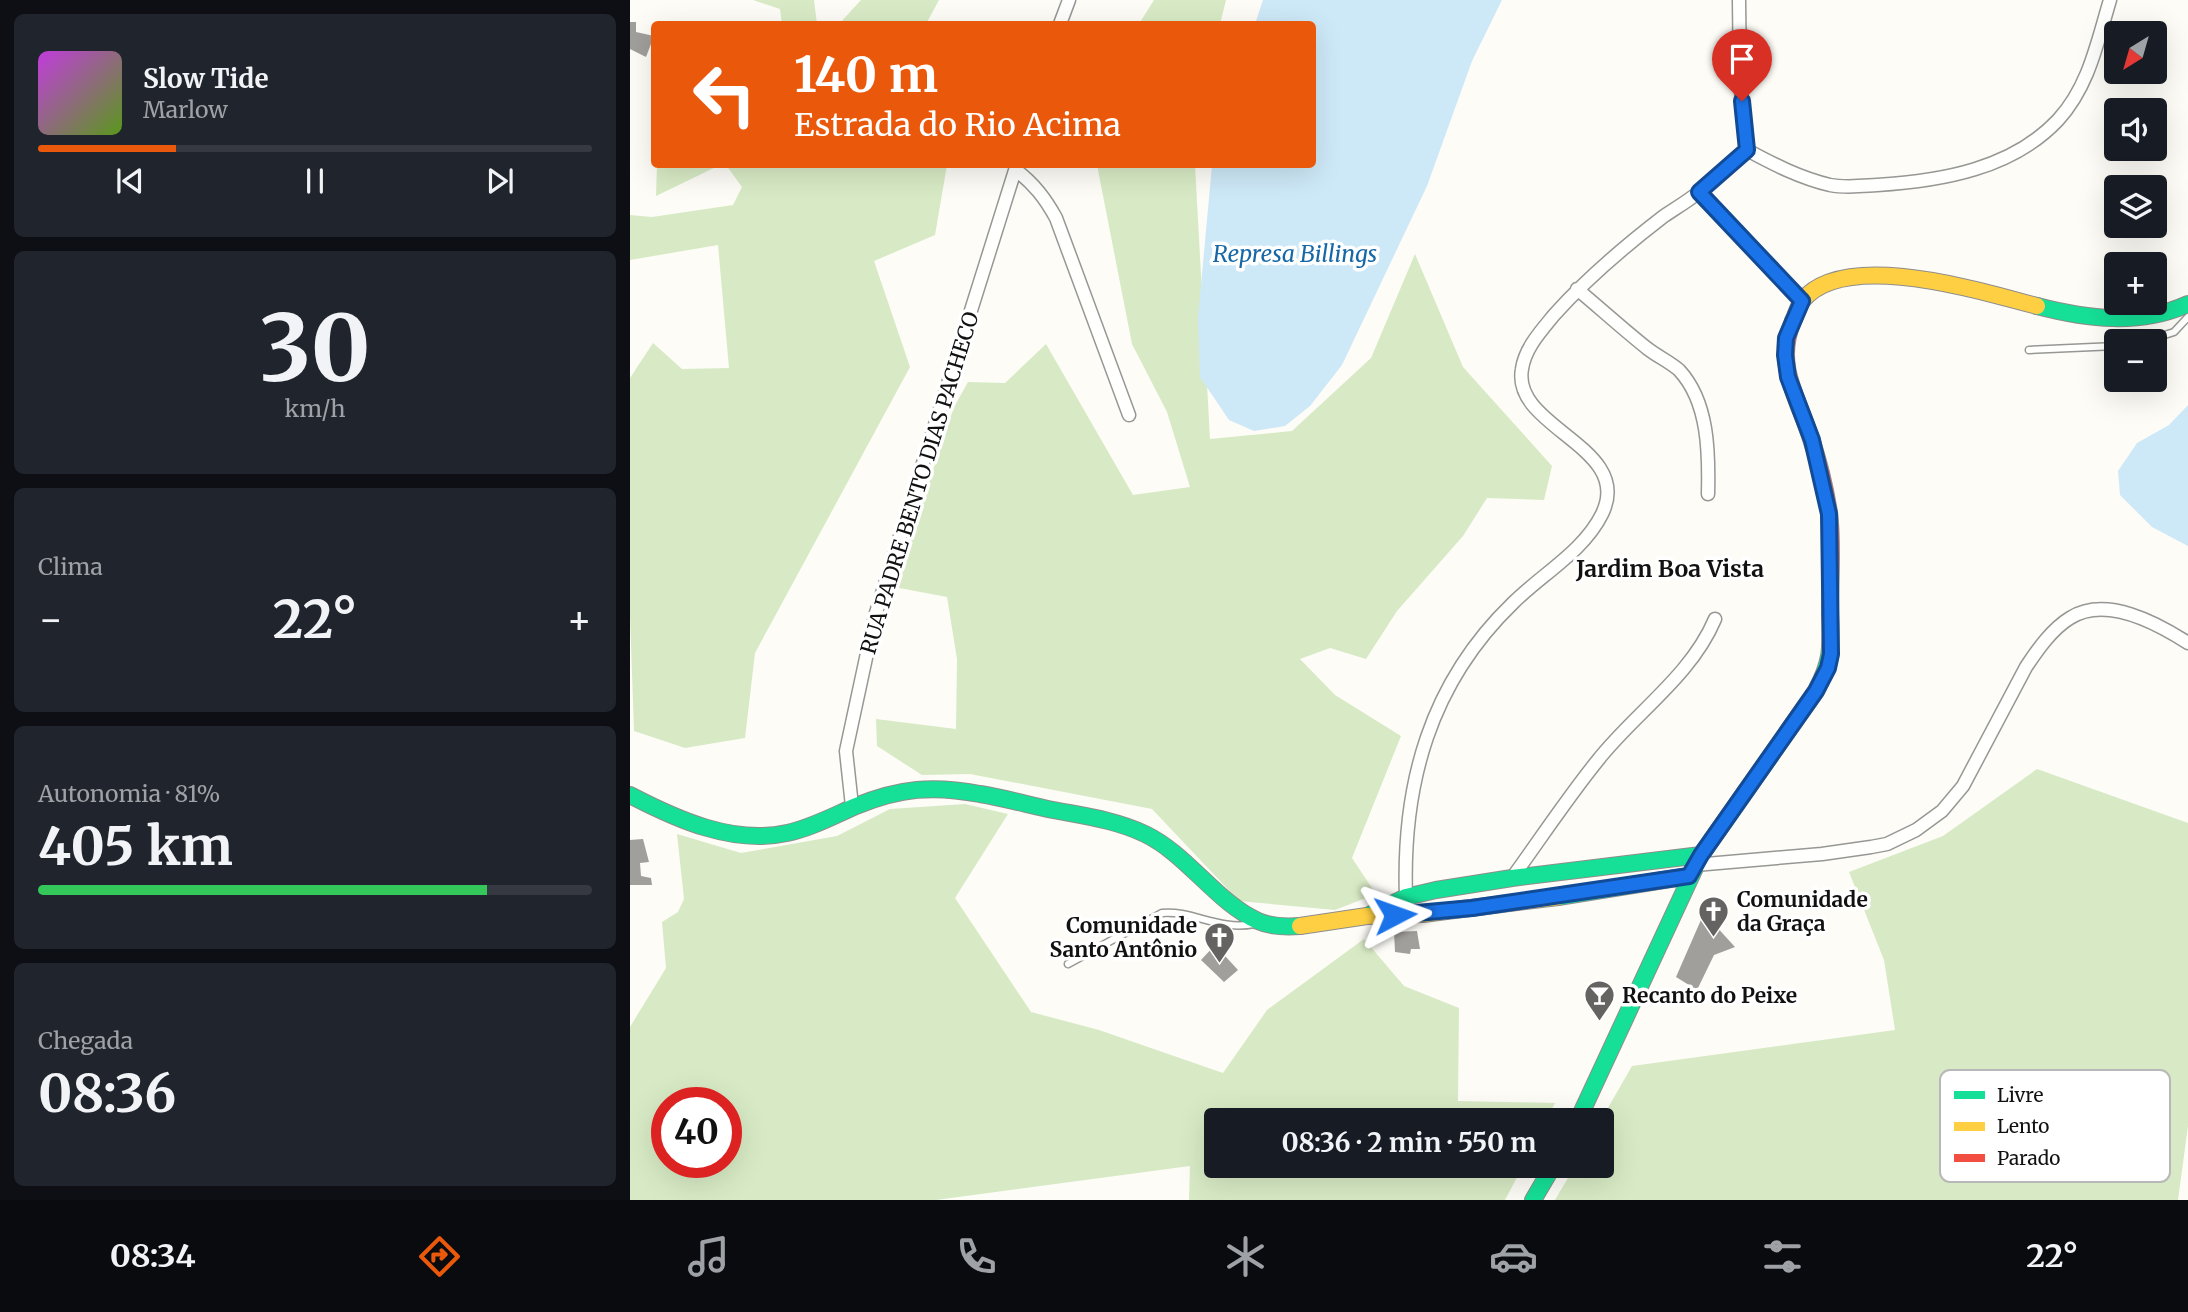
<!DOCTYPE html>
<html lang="pt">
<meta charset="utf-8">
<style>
:root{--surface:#171b24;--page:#20242c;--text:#f1f3f6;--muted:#9ea1a6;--line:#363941;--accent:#ea580c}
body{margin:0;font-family:Merriweather,serif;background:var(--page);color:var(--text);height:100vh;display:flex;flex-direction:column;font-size:26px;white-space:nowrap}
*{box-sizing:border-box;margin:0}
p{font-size:23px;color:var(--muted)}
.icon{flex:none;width:38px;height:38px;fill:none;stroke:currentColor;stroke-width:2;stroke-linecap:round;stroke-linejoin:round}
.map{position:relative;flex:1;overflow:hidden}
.side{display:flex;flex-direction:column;gap:14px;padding:14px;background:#0d0f14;width:630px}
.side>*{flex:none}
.guide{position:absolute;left:21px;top:21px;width:665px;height:147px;border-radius:7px;box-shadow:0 7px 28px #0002;background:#ea580c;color:#fff;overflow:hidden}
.needle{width:46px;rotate:217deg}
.fabs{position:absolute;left:1474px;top:21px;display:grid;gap:14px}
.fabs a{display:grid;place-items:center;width:63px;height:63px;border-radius:7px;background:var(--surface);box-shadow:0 7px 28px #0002;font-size:35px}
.speed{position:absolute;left:21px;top:1087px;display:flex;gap:14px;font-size:35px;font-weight:700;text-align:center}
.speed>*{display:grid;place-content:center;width:91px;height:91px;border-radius:50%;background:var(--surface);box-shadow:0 7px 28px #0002;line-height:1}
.speed .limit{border:10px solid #d22;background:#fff;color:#111}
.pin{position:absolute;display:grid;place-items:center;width:60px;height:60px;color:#fff;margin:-72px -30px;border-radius:50% 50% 50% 0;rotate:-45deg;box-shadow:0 0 7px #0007}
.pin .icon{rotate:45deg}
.me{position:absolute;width:77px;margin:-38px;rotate:86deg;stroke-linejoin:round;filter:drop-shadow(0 0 5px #0008)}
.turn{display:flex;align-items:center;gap:24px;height:147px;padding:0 28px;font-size:32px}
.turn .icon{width:91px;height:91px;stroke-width:2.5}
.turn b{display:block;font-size:49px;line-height:60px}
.big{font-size:52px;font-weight:700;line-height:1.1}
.side .widget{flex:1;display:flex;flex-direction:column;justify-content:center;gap:10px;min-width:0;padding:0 24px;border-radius:10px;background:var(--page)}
.side .dial{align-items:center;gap:0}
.dial b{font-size:91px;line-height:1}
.song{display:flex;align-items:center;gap:21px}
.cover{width:84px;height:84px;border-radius:10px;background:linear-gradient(135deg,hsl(290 70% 55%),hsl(90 70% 35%))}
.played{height:7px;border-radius:4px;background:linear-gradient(90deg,var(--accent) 25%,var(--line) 25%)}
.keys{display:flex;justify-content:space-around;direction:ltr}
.heat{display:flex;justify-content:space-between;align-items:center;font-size:38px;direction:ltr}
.charge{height:10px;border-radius:5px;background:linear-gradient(90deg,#34c759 81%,var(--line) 0)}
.trip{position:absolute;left:574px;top:1108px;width:410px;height:70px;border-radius:7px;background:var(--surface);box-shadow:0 7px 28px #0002;font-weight:700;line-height:70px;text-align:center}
.dock{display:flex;height:112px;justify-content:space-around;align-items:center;background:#090b0e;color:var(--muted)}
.dock .icon{width:49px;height:49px}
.dock .selected{color:var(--accent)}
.dock b{font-size:32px;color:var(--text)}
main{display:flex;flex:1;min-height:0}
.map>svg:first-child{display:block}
.forest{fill:#d8eac5;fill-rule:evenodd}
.water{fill:#cde8f7}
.building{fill:#a19f9c}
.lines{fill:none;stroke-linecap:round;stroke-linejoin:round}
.lane-casing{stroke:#979795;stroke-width:9}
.street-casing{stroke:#979795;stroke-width:15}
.fast-casing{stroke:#8e8d8b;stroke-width:18}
.slow-casing{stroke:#8e8d8b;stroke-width:18}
.jam-casing{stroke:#8e8d8b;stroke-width:18}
.lane{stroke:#fffffe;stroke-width:6}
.street{stroke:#fffffe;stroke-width:12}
.fast{stroke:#16e098;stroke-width:16}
.slow{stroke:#ffcf43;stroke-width:16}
.jam{stroke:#f24e42;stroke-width:16}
.route-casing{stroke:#114b97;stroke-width:18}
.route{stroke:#1a73e8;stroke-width:12}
.labels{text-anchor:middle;stroke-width:7;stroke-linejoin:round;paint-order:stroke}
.street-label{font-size:21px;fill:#111;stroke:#fff}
.poi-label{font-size:21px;font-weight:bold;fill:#111;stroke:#fff;text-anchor:start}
.water-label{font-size:23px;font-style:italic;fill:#1768a6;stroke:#fff}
.neighbourhood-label{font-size:23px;font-weight:bold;fill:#111;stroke:#fff}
.key{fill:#fff;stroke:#b8b8b8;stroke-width:2}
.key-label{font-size:19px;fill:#111}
</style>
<main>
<section class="side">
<div class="widget">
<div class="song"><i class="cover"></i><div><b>Slow Tide</b><p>Marlow</p></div></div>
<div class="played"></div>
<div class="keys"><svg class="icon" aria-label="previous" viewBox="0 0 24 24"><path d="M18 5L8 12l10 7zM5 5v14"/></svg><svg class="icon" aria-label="pause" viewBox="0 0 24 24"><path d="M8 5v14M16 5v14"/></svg><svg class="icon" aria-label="next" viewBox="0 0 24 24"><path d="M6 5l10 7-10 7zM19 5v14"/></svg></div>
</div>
<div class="widget dial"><b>30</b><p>km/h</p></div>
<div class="widget"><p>Clima</p>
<div class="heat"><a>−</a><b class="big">22°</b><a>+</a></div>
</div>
<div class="widget"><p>Autonomia · 81%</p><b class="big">405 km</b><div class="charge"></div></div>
<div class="widget"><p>Chegada</p><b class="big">08:36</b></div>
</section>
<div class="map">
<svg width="1558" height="1200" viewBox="0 0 1558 1200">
<rect width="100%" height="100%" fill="#fdfcf7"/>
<path class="forest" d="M 123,0 L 184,0 L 187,24 L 152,24 L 150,9 Z
M 231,0 L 309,0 L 296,24 L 209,24 Z
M 524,0 L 596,0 L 590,24 L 509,24 Z
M 27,165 L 27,164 L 90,165 L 26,196 Z
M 96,165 L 317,165 L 305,235 L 244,261 L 280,367 L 125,653 L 115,738 L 55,748 L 4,731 L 0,615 L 0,378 L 23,343 L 52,369 L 99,368 L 88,245 L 0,260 L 0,215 L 22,217 L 103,205 L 112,187 Z
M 467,165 L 565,165 L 580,439 L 662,431 L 741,358 L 785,254 L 833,367 L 922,466 L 914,500 L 857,498 L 833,536 L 767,611 L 736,659 L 700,648 L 670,659 L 705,695 L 771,736 L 722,858 L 746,894 L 705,910 L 609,901 L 522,809 L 340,774 L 292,775 L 247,746 L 246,719 L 326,729 L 327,659 L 317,597 L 264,587 L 324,407 L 338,382 L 375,383 L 416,344 L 503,495 L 560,487 L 537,412 L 502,344 Z
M 1407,769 L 1558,823 L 1558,1126 L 1548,1200 L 925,1200 L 945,1166 L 971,1166 L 971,1120 L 1002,1066 L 1265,1030 L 1254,960 L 1219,872 L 1313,836 Z
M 335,804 L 378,814 L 325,898 L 401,1012 L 469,1030 L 593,1073 L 637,1010 L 734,939 L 774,986 L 829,1008 L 828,1101 L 925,1103 L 916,1120 L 586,1120 L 586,1166 L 893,1166 L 875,1200 L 559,1200 L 560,1166 L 306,1200 L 0,1200 L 0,1027 L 36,968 L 32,922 L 48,912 L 54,899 L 47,834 L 111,853 L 207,836 L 260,809 ZM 37,1102 L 96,1102 L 96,1162 L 37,1162 Z"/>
<path class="water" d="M 633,0 L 872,0 L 842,61 L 797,186 L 712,365 L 680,406 L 655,426 L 624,431 L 599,420 L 570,377 L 568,318 L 582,165 L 682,164 L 682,24 L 625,24 Z
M 1558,405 L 1558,546 L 1522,527 L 1490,495 L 1488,471 L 1507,443 L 1539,425 Z"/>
<path class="building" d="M 0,22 L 6,22 L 6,32 L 24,36 L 16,57 L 0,49 Z
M 13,839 L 19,862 L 10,863 L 11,876 L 21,878 L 22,885 L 0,885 L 0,840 Z
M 1074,913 L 1105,947 L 1084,955 L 1067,990 L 1046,977 Z
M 787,931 L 790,949 L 781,949 L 780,954 L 765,952 L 764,932 Z
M 585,945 L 608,970 L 594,982 L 571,960 Z"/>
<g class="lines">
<defs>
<path id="lane" d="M 1516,341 L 1544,332 L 1558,317
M 1399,350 L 1486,346
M 438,964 L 532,913 C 562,910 589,931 624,924"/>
<path id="street" d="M 1109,0 L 1110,81 L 1117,150
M 430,24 L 439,0
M 1117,150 C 1143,164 1170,178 1200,185 C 1216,188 1231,186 1247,185 C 1311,181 1382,169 1428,120 C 1459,86 1467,43 1480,0
M 386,170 C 404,184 415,198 426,218 L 499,415
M 1069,192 L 1172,301
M 947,289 C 971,309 994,330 1018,349 C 1027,356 1040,362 1049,370 C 1079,402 1079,454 1078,494
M 222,806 L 216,751 L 245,616 L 387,164
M 1065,865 L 1192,854 L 1241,847 L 1257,844 L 1286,830 L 1312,811 L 1333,786 L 1396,667 C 1408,649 1422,629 1440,618 C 1476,595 1527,623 1558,643
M 882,878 C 911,838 938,797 968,760 C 1005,713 1061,676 1085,619
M 776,897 C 772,784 800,683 883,603 C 912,574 954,551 972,514 C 1005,447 881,428 892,369 C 895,348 911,331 924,315 C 957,278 995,246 1034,216 C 1046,208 1058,201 1069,192 C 1086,179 1101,164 1117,150"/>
<path id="fast" d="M 1407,306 C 1457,319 1510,326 1558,304
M 0,795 C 46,819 103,845 157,833 C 181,828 203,816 226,806 C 270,788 303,785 350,794 C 375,798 399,805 423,810 C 454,816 486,820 515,834 C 557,854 587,903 628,921 C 641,927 656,927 670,926
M 928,897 L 1059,876
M 741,914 L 776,897 L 806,890 L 882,878 L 1071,855
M 948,1120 L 1071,855 L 1186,691 C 1202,660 1201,649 1200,614
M 903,1200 L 923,1166"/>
<path id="slow" d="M 1163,321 C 1166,315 1168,306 1172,301 C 1214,248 1352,292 1407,306
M 670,926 L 737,916 L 793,914 L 928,897"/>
<path id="jam" d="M 1163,321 C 1144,365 1168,397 1181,439 C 1189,462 1195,488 1199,512 C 1203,542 1200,583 1200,614"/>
</defs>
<use href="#lane" class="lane-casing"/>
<use href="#street" class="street-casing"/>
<use href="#fast" class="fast-casing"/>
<use href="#slow" class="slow-casing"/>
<use href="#jam" class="jam-casing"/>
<use href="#lane" class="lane"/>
<use href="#street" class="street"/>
<use href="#fast" class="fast"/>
<use href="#slow" class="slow"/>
<use href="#jam" class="jam"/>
</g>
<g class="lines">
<defs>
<path id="route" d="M 765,915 L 842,908 L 1059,876 L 1071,855 L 1186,691 L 1198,668 L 1201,654 L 1199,514 L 1182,440 L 1158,377 L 1155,355 L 1156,338 L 1172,301 L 1069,192 L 1117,150 L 1112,101"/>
</defs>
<use href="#route" class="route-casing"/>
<use href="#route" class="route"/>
</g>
<defs>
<symbol id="church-pin" viewBox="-11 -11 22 30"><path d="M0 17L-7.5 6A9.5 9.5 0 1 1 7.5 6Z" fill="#646362" stroke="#fff"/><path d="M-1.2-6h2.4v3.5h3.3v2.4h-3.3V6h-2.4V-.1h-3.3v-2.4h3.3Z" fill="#fff"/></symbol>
<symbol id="bar-pin" viewBox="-11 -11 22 30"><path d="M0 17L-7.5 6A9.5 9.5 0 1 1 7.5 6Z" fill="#646362" stroke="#fff"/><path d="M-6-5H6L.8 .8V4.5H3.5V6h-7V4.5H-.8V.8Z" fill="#fff"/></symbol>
</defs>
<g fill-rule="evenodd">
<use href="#church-pin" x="1066" y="894" width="35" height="47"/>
<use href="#church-pin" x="572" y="920" width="35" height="47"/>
<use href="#bar-pin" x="952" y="978" width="35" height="47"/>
</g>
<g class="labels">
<g class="street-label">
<text transform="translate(290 483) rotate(-73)" y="7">RUA PADRE BENTO DIAS PACHECO</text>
</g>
<g class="poi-label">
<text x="1107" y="907">Comunidade<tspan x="1107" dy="24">da Graça</tspan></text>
<text x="567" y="933" text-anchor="end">Comunidade<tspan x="567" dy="24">Santo Antônio</tspan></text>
<text x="992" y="1003">Recanto do Peixe</text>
</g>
<g class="water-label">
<text x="665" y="262">Represa Billings</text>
</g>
<g class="neighbourhood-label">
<text x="1040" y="577">Jardim Boa Vista</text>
</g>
</g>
<rect x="1310" y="1070" width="230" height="112" rx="10" class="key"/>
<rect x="1324" y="1091" width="31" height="8" fill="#16e098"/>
<rect x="1324" y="1122" width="31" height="9" fill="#ffcf43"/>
<rect x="1324" y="1154" width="31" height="8" fill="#f24e42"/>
<g class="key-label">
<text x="1367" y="1102">Livre</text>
<text x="1367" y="1133">Lento</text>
<text x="1367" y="1165">Parado</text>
</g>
</svg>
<div class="fabs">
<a><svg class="needle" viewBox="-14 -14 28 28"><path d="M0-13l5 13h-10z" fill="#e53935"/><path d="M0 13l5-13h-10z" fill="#9ea1a6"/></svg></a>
<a><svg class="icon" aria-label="sound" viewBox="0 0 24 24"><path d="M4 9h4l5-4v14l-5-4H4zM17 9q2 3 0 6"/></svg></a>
<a><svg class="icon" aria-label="layers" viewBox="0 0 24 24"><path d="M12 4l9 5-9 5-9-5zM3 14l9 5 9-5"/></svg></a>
<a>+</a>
<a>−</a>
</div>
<div class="speed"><div class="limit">40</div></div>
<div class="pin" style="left:1112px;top:101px;background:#d93025"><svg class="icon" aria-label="arrive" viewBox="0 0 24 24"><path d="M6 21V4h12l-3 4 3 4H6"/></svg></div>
<svg class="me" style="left:765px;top:915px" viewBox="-20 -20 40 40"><path d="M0-17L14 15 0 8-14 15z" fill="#1a73e8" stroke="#fff" stroke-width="4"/></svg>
<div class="trip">08:36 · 2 min · 550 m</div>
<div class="guide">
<div class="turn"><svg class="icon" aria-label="left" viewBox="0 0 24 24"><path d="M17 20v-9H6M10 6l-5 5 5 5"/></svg><div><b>140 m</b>Estrada do Rio Acima</div></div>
</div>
</div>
</main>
<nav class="dock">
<b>08:34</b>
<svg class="icon selected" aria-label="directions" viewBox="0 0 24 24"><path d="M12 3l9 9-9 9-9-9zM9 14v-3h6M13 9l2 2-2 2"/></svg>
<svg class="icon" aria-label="music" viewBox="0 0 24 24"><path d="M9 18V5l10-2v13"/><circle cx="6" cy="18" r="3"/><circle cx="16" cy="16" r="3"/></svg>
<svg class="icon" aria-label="phone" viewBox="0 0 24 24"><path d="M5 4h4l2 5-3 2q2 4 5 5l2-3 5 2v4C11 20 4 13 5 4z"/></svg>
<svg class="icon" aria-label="climate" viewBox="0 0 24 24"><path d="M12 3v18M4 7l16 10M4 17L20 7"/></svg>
<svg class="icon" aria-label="car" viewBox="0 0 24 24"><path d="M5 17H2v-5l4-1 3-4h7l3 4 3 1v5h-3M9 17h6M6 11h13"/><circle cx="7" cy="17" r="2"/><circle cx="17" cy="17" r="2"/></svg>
<svg class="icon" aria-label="filters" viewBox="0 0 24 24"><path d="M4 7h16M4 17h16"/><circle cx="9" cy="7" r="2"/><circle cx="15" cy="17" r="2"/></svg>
<b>22°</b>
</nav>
